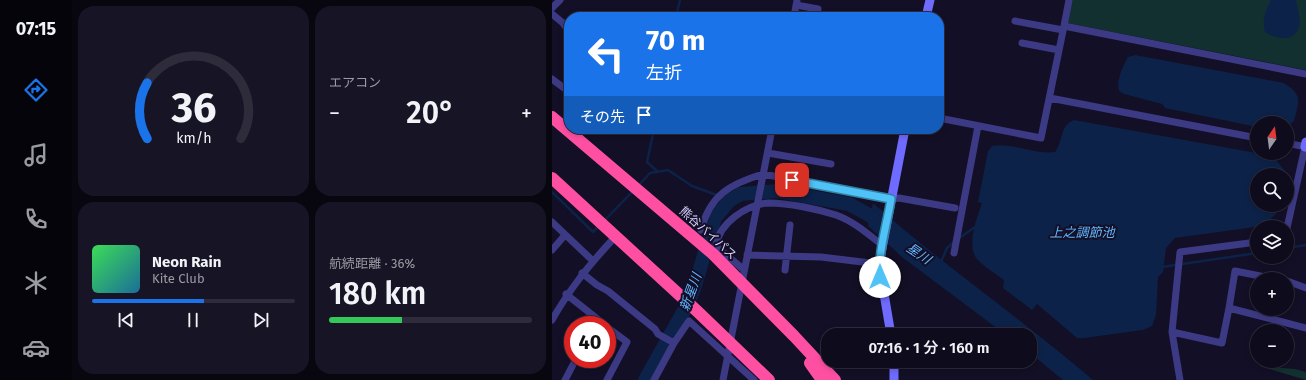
<!DOCTYPE html>
<html lang="ja">
<meta charset="utf-8">
<style>
:root{--surface:#0e0b1c;--page:#171425;--text:#f1f3f6;--muted:#9b9ba3;--line:#2e2b3b;--accent:#1a73e8}
body{margin:0;font-family:"Fira Sans","Noto Sans JP",sans-serif;background:var(--page);color:var(--text);height:100vh;display:flex;flex-direction:column;font-size:15px;white-space:nowrap}
*{box-sizing:border-box;margin:0}
p{font-size:13px;color:var(--muted)}
.icon{flex:none;width:22px;height:22px;fill:none;stroke:currentColor;stroke-width:2;stroke-linecap:round;stroke-linejoin:round}
.map{position:relative;flex:1;overflow:hidden}
.sheet{display:flex;flex-direction:column;gap:6px;padding:6px;background:#08060f;width:480px}
.sheet>*{flex:none}
.hud{position:absolute;left:12px;top:12px;width:380px;height:122px;border-radius:16px;box-shadow:0 2px 6px #0003,0 0 0 1px var(--line);background:#1a73e8;color:#fff;overflow:hidden}
.needle{width:26px;rotate:14deg}
.controls{position:absolute;left:698px;top:116px;display:grid;gap:8px}
.controls a{display:grid;place-items:center;width:44px;height:44px;border-radius:50%;background:var(--surface);box-shadow:0 2px 6px #0003,0 0 0 1px var(--line);font-size:20px}
.speed{position:absolute;left:12px;top:316px;display:flex;gap:8px;font-size:20px;font-weight:700;text-align:center}
.speed>*{display:grid;place-content:center;width:52px;height:52px;border-radius:50%;background:var(--surface);box-shadow:0 2px 6px #0003,0 0 0 1px var(--line);line-height:1}
.speed .limit{border:6px solid #d22;background:#fff;color:#111}
.pin{position:absolute;display:grid;place-items:center;width:34px;height:34px;color:#fff;margin:-17px;border-radius:8px;box-shadow:0 2px 6px #0006}
.me{position:absolute;width:44px;margin:-22px;rotate:0deg;stroke-linejoin:round;filter:drop-shadow(0 0 3px #0008)}
.turn{display:flex;align-items:center;gap:14px;height:84px;padding:0 16px;font-size:18px}
.turn .icon{width:52px;height:52px;stroke-width:2.5}
.turn b{display:block;font-size:28px;line-height:34px}
.then{display:flex;align-items:center;height:38px;padding:0 16px;background:#0003;gap:8px;font-size:15px}
.big{font-size:30px;font-weight:600;line-height:1.1}
.sheet .widget{flex:1;display:flex;flex-direction:column;justify-content:center;gap:6px;min-width:0;padding:0 14px;border-radius:16px;background:var(--page)}
.sheet .dial{align-items:center;gap:0}
.dial svg{height:104px;overflow:visible;fill:none;stroke:var(--line);stroke-width:7;stroke-linecap:round;text-anchor:middle}
.dial text{fill:var(--text);stroke:none}
.song{display:flex;align-items:center;gap:12px}
.cover{width:48px;height:48px;border-radius:6px;background:linear-gradient(135deg,hsl(130 70% 55%),hsl(200 70% 35%))}
.played{height:4px;border-radius:2px;background:linear-gradient(90deg,var(--accent) 55%,var(--line) 55%)}
.keys{display:flex;justify-content:space-around;direction:ltr}
.heat{display:flex;justify-content:space-between;align-items:center;font-size:22px;direction:ltr}
.charge{height:6px;border-radius:3px;background:linear-gradient(90deg,#34c759 36%,var(--line) 0)}
.sheet .tiles{flex:1;display:grid;gap:6px;grid-template-columns:repeat(2,1fr)}
.trip{position:absolute;left:269px;top:328px;width:216px;height:40px;border-radius:16px;background:var(--surface);box-shadow:0 2px 6px #0003,0 0 0 1px var(--line);font-weight:600;line-height:40px;text-align:center}
main{display:flex;flex:1;min-height:0}
.tab-bar{display:flex;flex-direction:column;width:72px;justify-content:space-around;align-items:center;background:#06040b;color:var(--muted)}
.tab-bar .icon{width:28px;height:28px}
.tab-bar .active{color:var(--accent)}
.tab-bar b{font-size:18px;color:var(--text)}
.map>svg:first-child{display:block}
.green{fill:#12302f}
.water{fill:#0c2248}
.lines{fill:none;stroke-linecap:round;stroke-linejoin:round}
.stream{stroke:#0c2248;stroke-width:2.5}
.river{stroke:#0c2248;stroke-width:14}
.street{stroke:#3d3a85;stroke-width:7}
.secondary{stroke:#6f6bff;stroke-width:9}
.highway{stroke:#ff4fa3;stroke-width:12}
.route-casing{stroke:#337fa1;stroke-width:10}
.route{stroke:#4fc3f7;stroke-width:7}
.labels{text-anchor:middle;stroke-width:4;stroke-linejoin:round;paint-order:stroke}
.street-label{font-size:12px;fill:#d9d4ff;stroke:#130f26}
.water-label{font-size:13px;font-style:italic;fill:#62b6ff;stroke:#130f26}
</style>
<main>
<nav class="tab-bar">
<b>07:15</b>
<svg class="icon active" aria-label="directions" viewBox="0 0 24 24"><path d="M12 3l9 9-9 9-9-9zM9 14v-3h6M13 9l2 2-2 2"/></svg>
<svg class="icon" aria-label="music" viewBox="0 0 24 24"><path d="M9 18V5l10-2v13"/><circle cx="6" cy="18" r="3"/><circle cx="16" cy="16" r="3"/></svg>
<svg class="icon" aria-label="phone" viewBox="0 0 24 24"><path d="M5 4h4l2 5-3 2q2 4 5 5l2-3 5 2v4C11 20 4 13 5 4z"/></svg>
<svg class="icon" aria-label="climate" viewBox="0 0 24 24"><path d="M12 3v18M4 7l16 10M4 17L20 7"/></svg>
<svg class="icon" aria-label="car" viewBox="0 0 24 24"><path d="M5 17H2v-5l4-1 3-4h7l3 4 3 1v5h-3M9 17h6M6 11h13"/><circle cx="7" cy="17" r="2"/><circle cx="17" cy="17" r="2"/></svg>
</nav>
<section class="sheet">
<div class="tiles">
<div class="widget dial"><svg viewBox="0 0 100 80">
<path d="M14 69A42 42 0 1 1 86 69"/>
<path d="M14 69A42 42 0 0 1 14 26" stroke="#1a73e8"/>
<text x="50" y="56" font-size="32" font-weight="700">36</text>
<text x="50" y="72" font-size="11">km/h</text>
</svg></div>
<div class="widget"><p>エアコン</p>
<div class="heat"><a>−</a><b class="big">20°</b><a>+</a></div>
</div>
<div class="widget">
<div class="song"><i class="cover"></i><div><b>Neon Rain</b><p>Kite Club</p></div></div>
<div class="played"></div>
<div class="keys"><svg class="icon" aria-label="previous" viewBox="0 0 24 24"><path d="M18 5L8 12l10 7zM5 5v14"/></svg><svg class="icon" aria-label="pause" viewBox="0 0 24 24"><path d="M8 5v14M16 5v14"/></svg><svg class="icon" aria-label="next" viewBox="0 0 24 24"><path d="M6 5l10 7-10 7zM19 5v14"/></svg></div>
</div>
<div class="widget"><p>航続距離 · 36%</p><b class="big">180 km</b><div class="charge"></div></div>
</div>
</section>
<div class="map">
<svg width="754" height="380" viewBox="0 0 754 380">
<rect width="100%" height="100%" fill="#130f26"/>
<path class="green" d="M 519,0 L 754,0 L 754,70 L 515,23 Z
M 707,366 L 743,369 L 754,372 L 754,380 Z"/>
<path class="water" d="M 719,0 L 744,0 C 745,8 749,18 747,26 C 744,43 724,39 713,32 C 710,19 713,12 719,0 Z
M 583,55 L 732,83 C 751,95 747,101 742,121 L 735,127 L 735,123 L 705,123 L 705,127 L 613,108 L 610,104 L 572,94 L 567,91 C 564,80 571,66 576,57 Z
M 522,120 L 721,156 L 733,171 L 732,175 L 705,175 L 705,205 L 726,205 L 724,214 L 710,226 L 623,238 L 614,248 L 611,272 L 606,277 L 604,315 L 600,326 L 591,330 L 532,338 L 525,338 L 485,304 L 480,310 L 451,288 L 452,280 C 444,274 432,267 425,259 C 414,246 425,217 430,203 L 426,202 L 436,151 L 440,146 C 461,142 482,155 503,152 C 512,140 507,126 522,120 Z
M 321,203 C 392,266 470,319 541,380 L 511,380 L 478,353 L 478,335 L 454,335 L 350,257 L 316,226 Z"/>
<g class="lines">
<path class="stream" d="M 124,17 L 128,0
M 102,129 L 95,162 L 105,171
M 86,186 L 98,173 L 116,170 L 140,186 L 162,194 L 177,201
M 0,192 L 41,232 L 47,226
M 52,221 L 81,191
M 406,239 L 423,227
M 735,248 L 754,245
M 389,262 L 395,248 L 402,242
M 610,267 L 705,253"/>
<path class="river" d="M 93,380 L 134,307 L 142,289 L 163,218 L 177,201 L 189,194 L 225,191 L 297,204 L 319,216 L 331,229"/>
<path class="street" d="M 517,0 L 512,26 L 754,74
M 244,5 L 266,9
M 0,8 L 8,0
M 0,14 L 11,23 L 17,32
M 242,17 L 245,0
M 463,21 L 511,30
M 470,43 L 507,50
M 0,79 L 16,91
M 498,98 L 705,138
M 387,118 L 489,138 L 512,26
M 735,143 L 754,147
M 216,153 L 279,164
M 0,222 L 41,261
M 735,228 L 753,147
M 149,230 C 158,195 178,184 211,174 L 339,199 L 347,198 L 403,208
M 0,250 L 13,235
M 402,253 L 426,126
M 195,255 L 269,257 L 327,264
M 192,270 L 164,246 C 167,223 195,204 217,203 C 237,203 265,209 284,215 C 301,221 316,234 330,245
M 233,270 L 238,225
M 30,273 L 45,285 L 56,291 L 103,329 L 106,334 L 122,343
M 735,281 L 754,288
M 14,294 L 53,325
M 677,308 L 683,271 L 723,279
M 0,320 C 18,288 38,264 63,237
M 55,327 L 75,342 L 55,380
M 620,332 L 670,343 L 677,308 L 754,328
M 13,380 L 24,359
M 102,380 L 122,343 L 137,321 L 202,380
M 171,380 L 220,129
M 628,380 L 620,332 L 628,252 L 705,242"/>
<path class="secondary" d="M 374,17 L 378,0
M 753,147 L 754,142
M 339,335 L 327,264 L 353,129
M 342,380 L 342,361"/>
<path class="highway" d="M 0,117 L 161,254 L 242,336 L 283,380
M 0,178 L 145,311 L 217,380
M 258,363 L 270,380"/>
</g>
<g class="lines">
<defs>
<path id="route" d="M 240,180 L 339,199 C 335,225 326,250 328,277"/>
</defs>
<use href="#route" class="route-casing"/>
<use href="#route" class="route"/>
</g>
<g class="labels">
<g class="street-label">
<text transform="translate(156 233) rotate(42)" y="4">熊谷バイパス</text>
</g>
<g class="water-label">
<text x="530" y="237">上之調節池</text>
<text transform="translate(367 253) rotate(34)" y="5">星川</text>
<text transform="translate(138 292) rotate(-70)" y="5">新星川</text>
</g>
</g>
</svg>
<div class="controls">
<a><svg class="needle" viewBox="-14 -14 28 28"><path d="M0-13l5 13h-10z" fill="#e53935"/><path d="M0 13l5-13h-10z" fill="#9b9ba3"/></svg></a>
<a><svg class="icon" aria-label="search" viewBox="0 0 24 24"><circle cx="10" cy="10" r="6"/><path d="M15 15l6 6"/></svg></a>
<a><svg class="icon" aria-label="layers" viewBox="0 0 24 24"><path d="M12 4l9 5-9 5-9-5zM3 14l9 5 9-5"/></svg></a>
<a>+</a>
<a>−</a>
</div>
<div class="speed"><div class="limit">40</div></div>
<div class="pin" style="left:240px;top:180px;background:#d93025"><svg class="icon" aria-label="arrive" viewBox="0 0 24 24"><path d="M6 21V4h12l-3 4 3 4H6"/></svg></div>
<svg class="me" style="left:328px;top:277px" viewBox="-20 -20 40 40"><circle r="19" fill="#fff"/><path d="M0-13L10 11 0 6-10 11z" fill="#4fc3f7"/></svg>
<div class="trip">07:16 · 1 分 · 160 m</div>
<div class="hud">
<div class="turn"><svg class="icon" aria-label="left" viewBox="0 0 24 24"><path d="M17 20v-9H6M10 6l-5 5 5 5"/></svg><div><b>70 m</b>左折</div></div>
<div class="then">その先<svg class="icon" aria-label="arrive" viewBox="0 0 24 24"><path d="M6 21V4h12l-3 4 3 4H6"/></svg></div>
</div>
</div>
</main>
